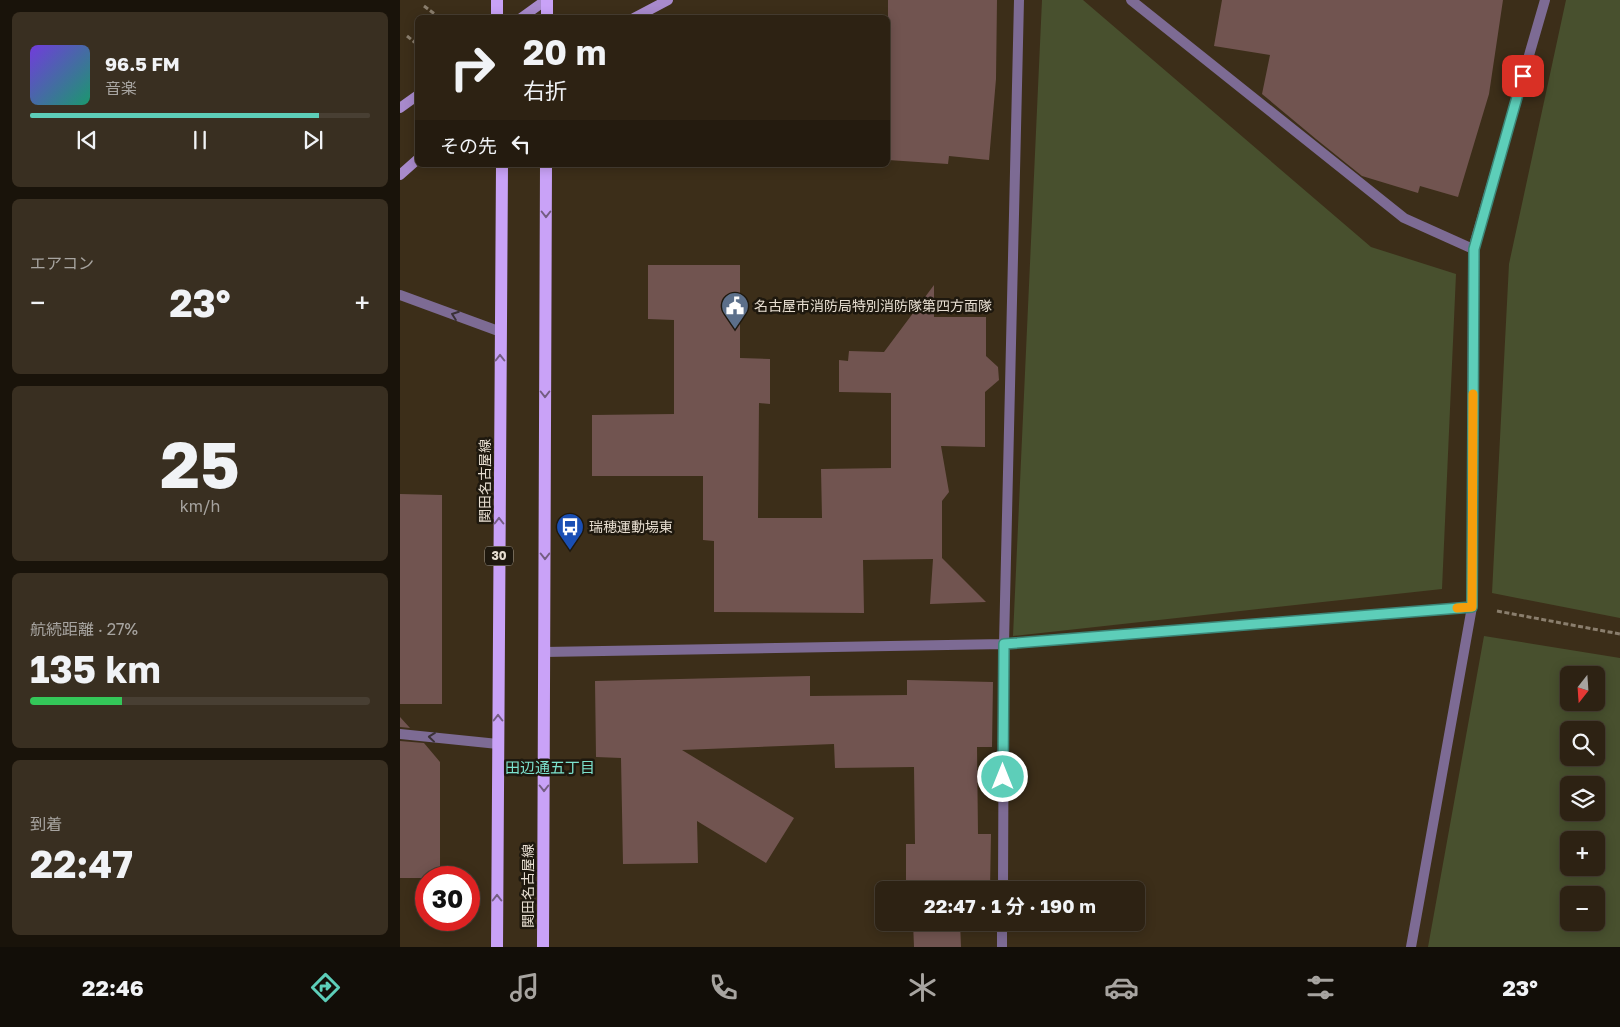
<!DOCTYPE html>
<html lang="ja">
<meta charset="utf-8">
<style>
:root{--surface:#2d2213;--page:#392f21;--text:#f1f3f6;--muted:#a7a4a0;--line:#483f33;--accent:#5dceb9}
body{margin:0;font-family:"Golos Text","Noto Sans JP",sans-serif;background:var(--page);color:var(--text);height:100vh;display:flex;flex-direction:column;font-size:19px;white-space:nowrap}
*{box-sizing:border-box;margin:0}
p{font-size:16px;color:var(--muted)}
.icon{flex:none;width:28px;height:28px;fill:none;stroke:currentColor;stroke-width:2;stroke-linecap:round;stroke-linejoin:round}
.map{position:relative;flex:1;overflow:hidden}
.panel{display:flex;flex-direction:column;gap:12px;padding:12px;background:#19130a;width:400px}
.panel>*{flex:none}
.top-card{position:absolute;left:15px;top:15px;width:475px;height:152px;border-radius:8px;box-shadow:0 2px 12px #0003,0 0 0 1px var(--line);background:#2d2213;color:var(--text);overflow:hidden}
.needle{width:32px;rotate:197deg}
.tools{position:absolute;left:1160px;top:666px;display:grid;gap:10px}
.tools a{display:grid;place-items:center;width:45px;height:45px;border-radius:8px;background:var(--surface);box-shadow:0 2px 12px #0003,0 0 0 1px var(--line);font-size:25px}
.speed{position:absolute;left:15px;top:866px;display:flex;gap:10px;font-size:25px;font-weight:700;text-align:center}
.speed>*{display:grid;place-content:center;width:65px;height:65px;border-radius:50%;background:var(--surface);box-shadow:0 2px 12px #0003,0 0 0 1px var(--line);line-height:1}
.speed .limit{border:8px solid #d22;background:#fff;color:#111}
.pin{position:absolute;display:grid;place-items:center;width:42px;height:42px;color:#fff;margin:-21px;border-radius:10px;box-shadow:0 2px 8px #0006}
.me{position:absolute;width:55px;margin:-28px;rotate:0deg;stroke-linejoin:round;filter:drop-shadow(0 0 4px #0008)}
.turn{display:flex;align-items:center;gap:18px;height:105px;padding:0 25px;font-size:22px}
.turn .icon{width:65px;height:65px;stroke-width:2.5}
.turn b{display:block;font-size:35px;line-height:42px}
.then{display:flex;align-items:center;height:48px;padding:0 25px;background:#0003;gap:10px;font-size:19px}
.big{font-size:38px;font-weight:700;line-height:1.1}
.panel .card{flex:1;display:flex;flex-direction:column;justify-content:center;gap:8px;min-width:0;padding:0 18px;border-radius:8px;background:var(--page)}
.panel .dial{align-items:center;gap:0}
.dial b{font-size:65px;line-height:1}
.song{display:flex;align-items:center;gap:15px}
.cover{width:60px;height:60px;border-radius:8px;background:linear-gradient(135deg,hsl(260 70% 55%),hsl(160 70% 35%))}
.played{height:5px;border-radius:2px;background:linear-gradient(90deg,var(--accent) 85%,var(--line) 85%)}
.keys{display:flex;justify-content:space-around;direction:ltr}
.heat{display:flex;justify-content:space-between;align-items:center;font-size:28px;direction:ltr}
.charge{height:8px;border-radius:4px;background:linear-gradient(90deg,#34c759 27%,var(--line) 0)}
.trip{position:absolute;left:475px;top:881px;width:270px;height:50px;border-radius:8px;background:var(--surface);box-shadow:0 2px 12px #0003,0 0 0 1px var(--line);font-weight:700;line-height:50px;text-align:center}
.menu{display:flex;height:80px;justify-content:space-around;align-items:center;background:#120e08;color:var(--muted)}
.menu .icon{width:35px;height:35px}
.menu .selected{color:var(--accent)}
.menu b{font-size:22px;color:var(--text)}
main{display:flex;flex:1;min-height:0}
.map>svg:first-child{display:block}
.green{fill:#48502e;fill-rule:evenodd}
.building{fill:#715450}
.lines{fill:none;stroke-linecap:round;stroke-linejoin:round}
.path{stroke:#8a7e6d;stroke-width:3;stroke-dasharray:5 2.5;stroke-linecap:butt}
.street{stroke:#7d6b94;stroke-width:10}
.secondary{stroke:#a88acc;stroke-width:10}
.primary{stroke:#c9a2f7;stroke-width:12}
.oneway{stroke:#745d82}
.oneway2{stroke:#3a3136}
.route-casing{stroke:#3c8678;stroke-width:12}
.route{stroke:#5dceb9;stroke-width:9}
.slow{stroke:#f59e0b;stroke-width:9}
.labels{text-anchor:middle;stroke-width:5;stroke-linejoin:round;paint-order:stroke}
.shield{fill:#1e180e;stroke:#aaa296;stroke-width:1}
.shield-label{font-size:12px;font-weight:bold;fill:#e6ddd0}
.poi-label{font-size:14px;fill:#e6ddd0;stroke:#1e180e;text-anchor:start}
.street-label{font-size:14px;fill:#e6ddd0;stroke:#1e180e}
.neighbourhood-label{font-size:15px;fill:#7ce2ce;stroke:#1e180e}
</style>
<main>
<section class="panel">
<div class="card">
<div class="song"><i class="cover"></i><div><b>96.5 FM</b><p>音楽</p></div></div>
<div class="played"></div>
<div class="keys"><svg class="icon" aria-label="previous" viewBox="0 0 24 24"><path d="M18 5L8 12l10 7zM5 5v14"/></svg><svg class="icon" aria-label="pause" viewBox="0 0 24 24"><path d="M8 5v14M16 5v14"/></svg><svg class="icon" aria-label="next" viewBox="0 0 24 24"><path d="M6 5l10 7-10 7zM19 5v14"/></svg></div>
</div>
<div class="card"><p>エアコン</p>
<div class="heat"><a>−</a><b class="big">23°</b><a>+</a></div>
</div>
<div class="card dial"><b>25</b><p>km/h</p></div>
<div class="card"><p>航続距離 · 27%</p><b class="big">135 km</b><div class="charge"></div></div>
<div class="card"><p>到着</p><b class="big">22:47</b></div>
</section>
<div class="map">
<svg width="1220" height="947" viewBox="0 0 1220 947">
<rect width="100%" height="100%" fill="#3c2e19"/>
<path class="green" d="M 642,0 L 683,0 L 971,247 L 1056,274 L 1042,589 L 613,636 Z
M 1166,0 L 1220,0 L 1220,618 L 1092,593 L 1109,264 Z
M 1084,636 L 1220,658 L 1220,947 L 1028,947 ZM 1169,675 L 1196,675 L 1196,702 L 1169,702 ZM 1169,730 L 1196,730 L 1196,758 L 1169,758 ZM 1169,785 L 1196,785 L 1196,812 L 1169,812 ZM 1169,840 L 1196,840 L 1196,868 L 1169,868 ZM 1169,895 L 1196,895 L 1196,922 L 1169,922 Z"/>
<path class="building" d="M 488,0 L 597,0 L 596,79 L 589,160 L 549,156 L 548,164 L 488,160 Z
M 822,0 L 1103,0 L 1089,94 L 1058,197 L 1020,186 L 1018,193 L 962,176 L 916,139 L 862,94 L 870,55 L 814,46 Z
M 248,265 L 340,265 L 340,358 L 370,359 L 370,404 L 359,403 L 358,518 L 422,518 L 421,469 L 491,468 L 491,393 L 439,392 L 439,360 L 448,361 L 449,351 L 484,352 L 534,285 L 534,317 L 586,317 L 586,356 L 598,367 L 599,380 L 585,392 L 585,447 L 541,446 L 549,492 L 542,501 L 542,558 L 586,602 L 530,604 L 533,559 L 463,560 L 464,613 L 314,612 L 314,541 L 303,540 L 303,476 L 192,476 L 192,415 L 274,414 L 274,320 L 248,319 Z
M 0,494 L 42,495 L 42,704 L 0,704 Z
M 410,676 L 410,696 L 507,695 L 507,680 L 593,682 L 592,747 L 577,747 L 578,834 L 591,834 L 590,890 L 506,890 L 506,844 L 515,844 L 514,767 L 435,768 L 434,744 L 282,750 L 394,818 L 366,863 L 297,821 L 298,863 L 223,864 L 221,758 L 196,757 L 195,681 Z
M 0,717 L 10,728 L 0,727 Z
M 0,741 L 24,743 L 40,762 L 40,878 L 0,878 Z
M 513,922 L 560,922 L 561,947 L 514,947 Z"/>
<g class="lines">
<path class="path" d="M 24,6 L 40,18
M 7,36 L 18,45
M 1097,611 L 1220,634"/>
<path class="street" d="M 731,0 L 1004,218 L 1073,249
M 0,295 L 101,332
M 144,652 L 604,644 L 1072,607
M 0,734 L 98,744
M 603,890 L 604,644 L 619,0
M 602,947 L 602,922
M 1011,947 L 1072,607 L 1073,249 L 1145,0"/>
<path class="secondary" d="M 121,18 L 146,0
M 234,18 L 268,0
M 0,108 L 18,95
M 0,175 L 18,159"/>
<path class="primary" d="M 97,0 L 97,18
M 147,18 L 147,0
M 97,947 L 102,165
M 143,947 L 146,165"/>
</g>
<defs><path id="oneway-chevron" d="M-2-3.5L2.5 0L-2 3.5" fill="none" stroke-width="1.6" stroke-linecap="round" stroke-linejoin="round" transform="scale(1.25)"/></defs>
<g class="oneway">
<use href="#oneway-chevron" transform="translate(146 214) rotate(90)"/>
<use href="#oneway-chevron" transform="translate(100 358) rotate(-90)"/>
<use href="#oneway-chevron" transform="translate(145 394) rotate(90)"/>
<use href="#oneway-chevron" transform="translate(99 521) rotate(-90)"/>
<use href="#oneway-chevron" transform="translate(145 556) rotate(90)"/>
<use href="#oneway-chevron" transform="translate(98 718) rotate(-90)"/>
<use href="#oneway-chevron" transform="translate(144 788) rotate(90)"/>
<use href="#oneway-chevron" transform="translate(97 898) rotate(-90)"/>
</g>
<g class="oneway2">
<use href="#oneway-chevron" transform="translate(55 315) rotate(-160)"/>
<use href="#oneway-chevron" transform="translate(32 737) rotate(-174)"/>
</g>
<g class="lines">
<defs>
<path id="route" d="M 603,777 L 604,644 L 1072,607 L 1074,249 L 1123,76"/>
</defs>
<use href="#route" class="route-casing"/>
<use href="#route" class="route"/>
<path class="slow" d="M 1057,608 L 1072,607 L 1073,394"/>
</g>
<defs>
<symbol id="civic-pin" viewBox="-11 -11 22 30"><path d="M0 17L-7.5 6A9.5 9.5 0 1 1 7.5 6Z" fill="#5c6f8a" stroke="#1e180e"/><path d="M-.6-6.5H3V-4.5H.6V-3L4-1V1h2V6H-6V1h2V-1L-.6-3ZM-1.2 2.5V6h2.4V2.5Z" fill="#fff"/></symbol>
<symbol id="bus-pin" viewBox="-11 -11 22 30"><path d="M0 17L-7.5 6A9.5 9.5 0 1 1 7.5 6Z" fill="#1a4fb4" stroke="#1e180e"/><path d="M-5-6H5V4H4V6H2V4H-2V6H-4V4H-5ZM-3.5-4V0h7V-4ZM-3.5 1.2v1.5H-2V1.2ZM2 1.2v1.5H3.5V1.2Z" fill="#fff"/></symbol>
</defs>
<g fill-rule="evenodd">
<use href="#civic-pin" x="319" y="290" width="32" height="43"/>
<use href="#bus-pin" x="154" y="511" width="32" height="43"/>
</g>
<g class="labels">
<rect class="shield" x="85" y="546.5" width="28" height="19" rx="4"/>
<g class="shield-label">
<text x="99" y="560">30</text>
</g>
<g class="poi-label">
<text x="354" y="311">名古屋市消防局特別消防隊第四方面隊</text>
<text x="189" y="532">瑞穂運動場東</text>
</g>
<g class="street-label">
<text transform="translate(85 481) rotate(-90)" y="5">関田名古屋線</text>
<text transform="translate(128 886) rotate(-90)" y="5">関田名古屋線</text>
</g>
<g class="neighbourhood-label">
<text x="150" y="773">田辺通五丁目</text>
</g>
</g>
</svg>
<div class="tools">
<a><svg class="needle" viewBox="-14 -14 28 28"><path d="M0-13l5 13h-10z" fill="#e53935"/><path d="M0 13l5-13h-10z" fill="#a7a4a0"/></svg></a>
<a><svg class="icon" aria-label="search" viewBox="0 0 24 24"><circle cx="10" cy="10" r="6"/><path d="M15 15l6 6"/></svg></a>
<a><svg class="icon" aria-label="layers" viewBox="0 0 24 24"><path d="M12 4l9 5-9 5-9-5zM3 14l9 5 9-5"/></svg></a>
<a>+</a>
<a>−</a>
</div>
<div class="speed"><div class="limit">30</div></div>
<div class="pin" style="left:1123px;top:76px;background:#d93025"><svg class="icon" aria-label="arrive" viewBox="0 0 24 24"><path d="M6 21V4h12l-3 4 3 4H6"/></svg></div>
<svg class="me" style="left:603px;top:777px" viewBox="-20 -20 40 40"><circle r="17" fill="#5dceb9" stroke="#fff" stroke-width="3"/><path d="M0-11L8 9 0 5-8 9z" fill="#fff"/></svg>
<div class="trip">22:47 · 1 分 · 190 m</div>
<div class="top-card">
<div class="turn"><svg class="icon" aria-label="right" viewBox="0 0 24 24"><path d="M7 20v-9h11M14 6l5 5-5 5"/></svg><div><b>20 m</b>右折</div></div>
<div class="then">その先<svg class="icon" aria-label="left" viewBox="0 0 24 24"><path d="M17 20v-9H6M10 6l-5 5 5 5"/></svg></div>
</div>
</div>
</main>
<nav class="menu">
<b>22:46</b>
<svg class="icon selected" aria-label="directions" viewBox="0 0 24 24"><path d="M12 3l9 9-9 9-9-9zM9 14v-3h6M13 9l2 2-2 2"/></svg>
<svg class="icon" aria-label="music" viewBox="0 0 24 24"><path d="M9 18V5l10-2v13"/><circle cx="6" cy="18" r="3"/><circle cx="16" cy="16" r="3"/></svg>
<svg class="icon" aria-label="phone" viewBox="0 0 24 24"><path d="M5 4h4l2 5-3 2q2 4 5 5l2-3 5 2v4C11 20 4 13 5 4z"/></svg>
<svg class="icon" aria-label="climate" viewBox="0 0 24 24"><path d="M12 3v18M4 7l16 10M4 17L20 7"/></svg>
<svg class="icon" aria-label="car" viewBox="0 0 24 24"><path d="M5 17H2v-5l4-1 3-4h7l3 4 3 1v5h-3M9 17h6M6 11h13"/><circle cx="7" cy="17" r="2"/><circle cx="17" cy="17" r="2"/></svg>
<svg class="icon" aria-label="filters" viewBox="0 0 24 24"><path d="M4 7h16M4 17h16"/><circle cx="9" cy="7" r="2"/><circle cx="15" cy="17" r="2"/></svg>
<b>23°</b>
</nav>
